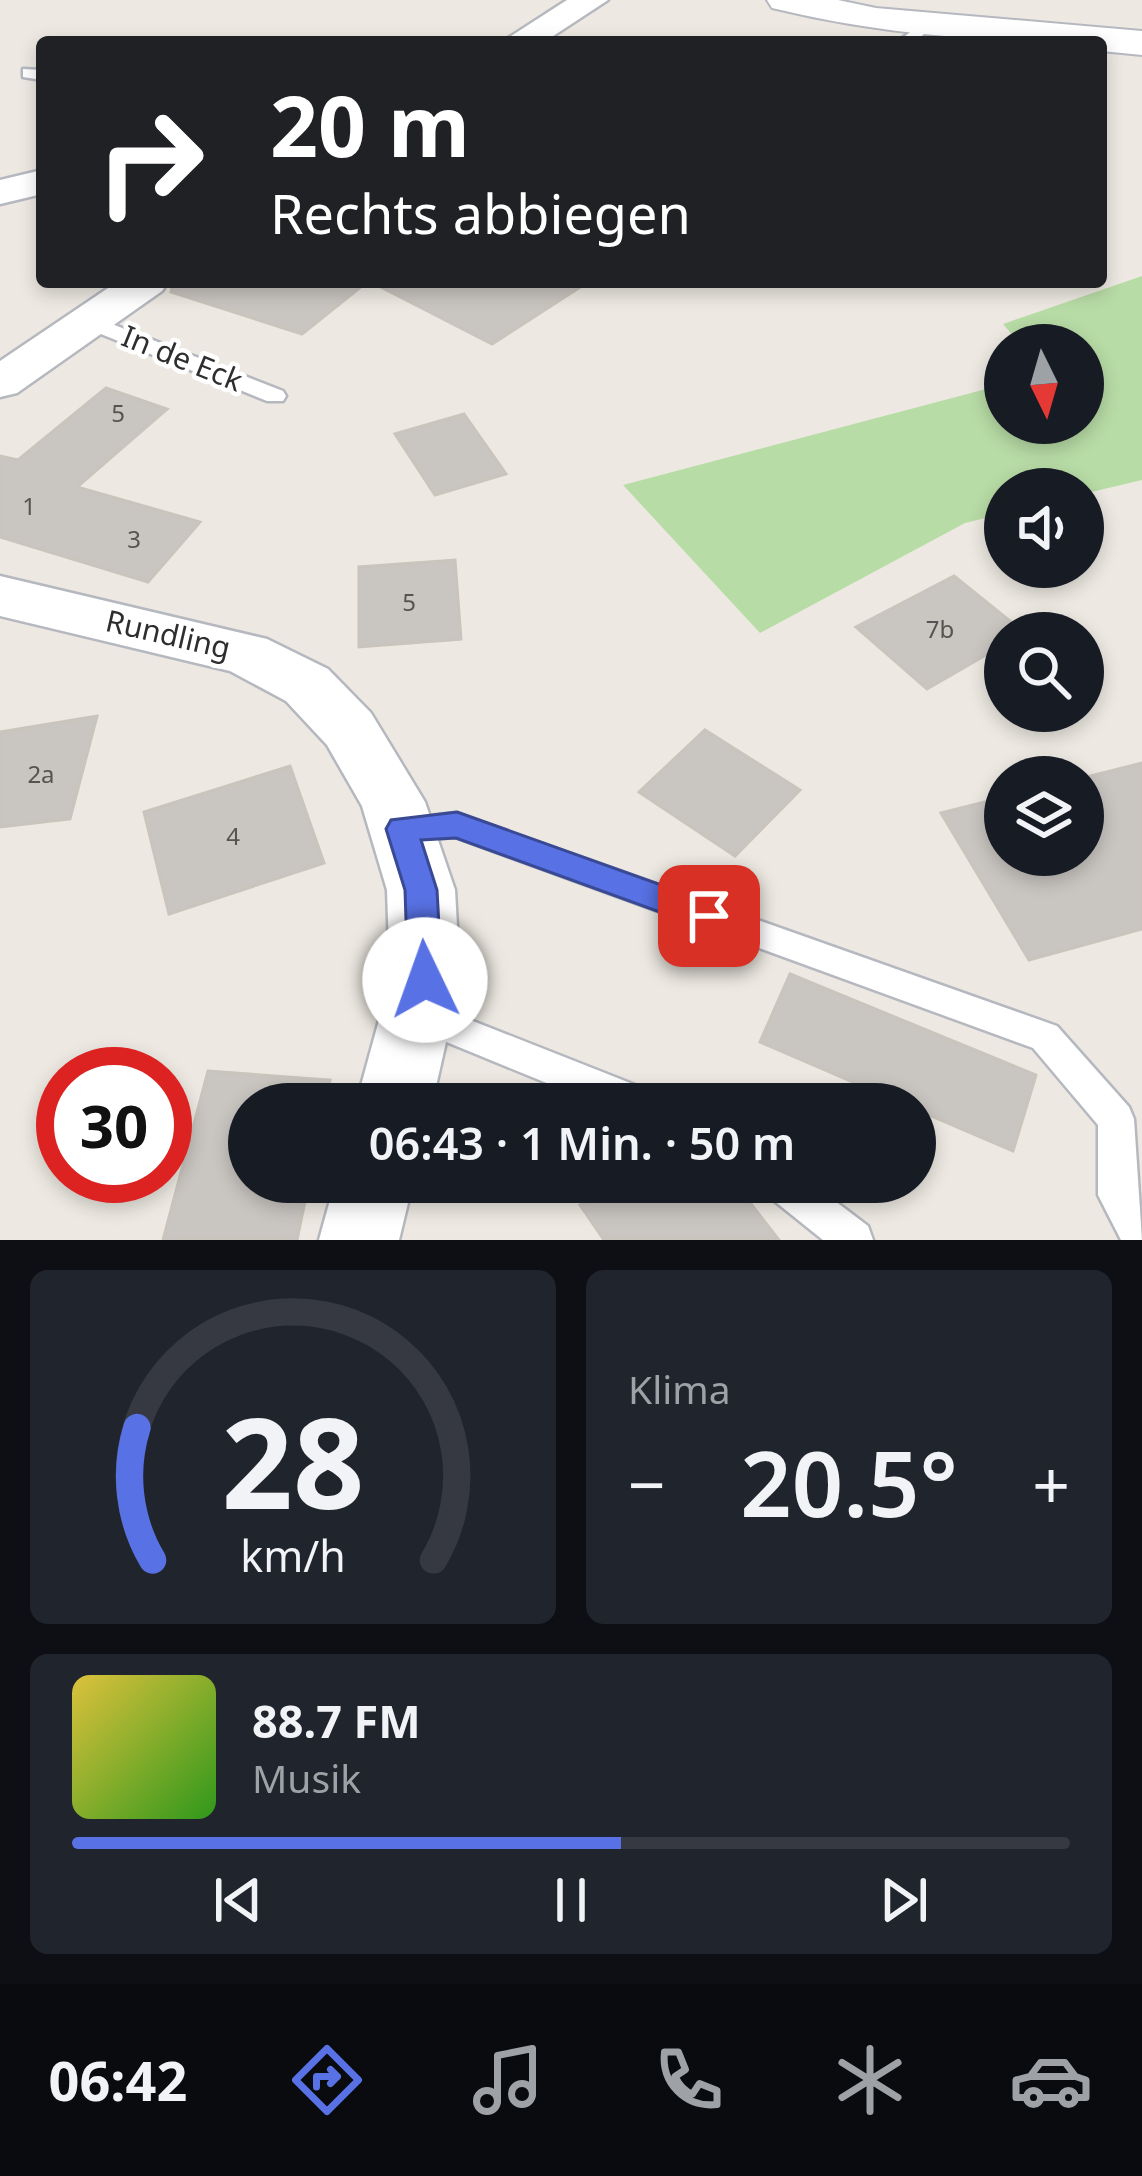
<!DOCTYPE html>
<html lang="de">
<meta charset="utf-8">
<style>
:root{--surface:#171b24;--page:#20242c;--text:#f1f3f6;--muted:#9ea1a6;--line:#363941;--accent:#5871e4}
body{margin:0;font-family:"Noto Sans",sans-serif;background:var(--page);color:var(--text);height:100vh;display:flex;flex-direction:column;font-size:45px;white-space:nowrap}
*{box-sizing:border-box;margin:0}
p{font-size:39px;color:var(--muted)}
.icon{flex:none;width:66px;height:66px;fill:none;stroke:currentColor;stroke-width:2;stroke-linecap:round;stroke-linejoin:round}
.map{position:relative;height:1240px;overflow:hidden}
.drawer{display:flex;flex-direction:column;gap:30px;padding:30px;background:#0d0f14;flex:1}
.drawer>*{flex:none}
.top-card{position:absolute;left:36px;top:36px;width:1071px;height:252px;border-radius:12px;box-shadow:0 6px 18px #0003;background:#202124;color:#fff;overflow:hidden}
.needle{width:78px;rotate:175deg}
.fabs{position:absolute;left:984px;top:324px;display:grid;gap:24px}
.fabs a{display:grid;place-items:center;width:120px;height:120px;border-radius:50%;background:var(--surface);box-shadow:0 6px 18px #0003;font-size:60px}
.speed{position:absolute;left:36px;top:1047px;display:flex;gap:24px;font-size:60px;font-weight:700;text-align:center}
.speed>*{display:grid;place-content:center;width:156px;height:156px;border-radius:50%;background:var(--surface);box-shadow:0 6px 18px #0003;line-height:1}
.speed .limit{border:18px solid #d22;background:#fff;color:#111}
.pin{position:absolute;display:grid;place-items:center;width:102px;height:102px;color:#fff;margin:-51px;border-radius:24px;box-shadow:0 6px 18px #0006}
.me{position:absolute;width:132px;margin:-66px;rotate:357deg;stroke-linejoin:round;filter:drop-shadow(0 0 9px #0008)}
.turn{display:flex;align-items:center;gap:42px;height:252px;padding:0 36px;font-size:54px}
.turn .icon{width:156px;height:156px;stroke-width:2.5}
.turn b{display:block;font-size:84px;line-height:102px}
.big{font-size:90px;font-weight:600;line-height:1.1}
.drawer .card{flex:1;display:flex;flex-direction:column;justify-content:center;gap:18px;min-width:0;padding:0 42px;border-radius:18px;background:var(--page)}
.drawer .dial{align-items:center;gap:0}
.dial svg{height:312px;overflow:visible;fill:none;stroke:var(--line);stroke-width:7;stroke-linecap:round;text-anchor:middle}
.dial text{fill:var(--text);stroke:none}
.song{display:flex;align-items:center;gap:36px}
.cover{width:144px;height:144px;border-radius:18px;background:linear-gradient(135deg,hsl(50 70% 55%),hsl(110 70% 35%))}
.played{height:12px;border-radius:6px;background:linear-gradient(90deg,var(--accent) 55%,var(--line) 55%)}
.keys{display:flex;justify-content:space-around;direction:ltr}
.heat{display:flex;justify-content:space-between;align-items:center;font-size:66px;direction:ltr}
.drawer .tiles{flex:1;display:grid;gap:30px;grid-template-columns:1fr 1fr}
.card:last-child{grid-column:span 2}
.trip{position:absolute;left:228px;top:1083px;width:708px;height:120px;border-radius:60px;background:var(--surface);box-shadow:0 6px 18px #0003;font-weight:600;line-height:120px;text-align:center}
.dock{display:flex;height:192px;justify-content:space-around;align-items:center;background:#090b0e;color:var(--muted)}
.dock .icon{width:84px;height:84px}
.dock .selected{color:var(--accent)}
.dock b{font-size:54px;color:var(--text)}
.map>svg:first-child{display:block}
.green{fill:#b8dca6}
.building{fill:#c9c5c1;stroke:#c9c4bc;stroke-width:3}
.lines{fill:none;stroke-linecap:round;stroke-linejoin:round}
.service-casing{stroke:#b6b8c0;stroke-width:5}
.minor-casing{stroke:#b6b8c0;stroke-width:5}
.secondary-casing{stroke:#b6b8c0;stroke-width:4}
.service{fill:#fff;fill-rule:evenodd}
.minor{fill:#fff;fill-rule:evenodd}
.secondary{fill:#fff;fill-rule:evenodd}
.route{fill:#5871e4;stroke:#394994;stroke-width:3}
.labels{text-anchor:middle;stroke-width:9;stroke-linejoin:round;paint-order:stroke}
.number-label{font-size:24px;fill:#555453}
.street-label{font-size:30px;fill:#2e2e2e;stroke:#fff}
</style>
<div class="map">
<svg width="1142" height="1240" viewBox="0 0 1142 1240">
<rect width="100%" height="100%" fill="#ede9e2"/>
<path class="green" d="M 1142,276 L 1142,480 L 1083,494 L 1083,489 L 1005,489 L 1005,513 L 965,523 L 760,633 L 623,485 L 1005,384 L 1005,423 L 1083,423 L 1083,345 L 1021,345 L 1003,324 Z"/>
<path class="building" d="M 173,282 L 367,282 L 302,334 L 171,292 Z
M 371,282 L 588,282 L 492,344 Z
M 106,388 L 167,409 L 77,487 L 200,522 L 148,582 L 0,537 L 0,456 L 18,460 Z
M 464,414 L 506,474 L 435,495 L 395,434 Z
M 455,560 L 461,639 L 359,647 L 359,567 Z
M 954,576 L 1025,633 L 1005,633 L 1005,644 L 927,689 L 856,627 Z
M 97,716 L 70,819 L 0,827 L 0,732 Z
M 705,730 L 800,790 L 735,856 L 639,792 Z
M 1142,763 L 1142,929 L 1029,960 L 941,813 L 1005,797 L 1005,855 L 1083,855 L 1083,778 Z
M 290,766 L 324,863 L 169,914 L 144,812 Z
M 790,974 L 1036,1075 L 1013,1151 L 915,1109 L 915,1104 L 904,1104 L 760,1042 Z
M 208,1071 L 330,1080 L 325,1104 L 249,1104 L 249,1182 L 309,1182 L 297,1240 L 163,1240 Z
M 615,1182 L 734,1182 L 779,1240 L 604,1240 L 580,1205 Z"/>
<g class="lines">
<defs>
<path id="service" d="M 925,21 L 933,26 L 915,42 L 897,42 Z
M 23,69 L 42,70 L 42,80 L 23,77 Z
M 89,315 L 283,391 L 286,396 L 283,401 L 267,401 L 81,326 L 81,316 Z
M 456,813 L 1057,1026 L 1129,1107 L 1134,1119 L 1142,1240 L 1121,1240 L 1098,1195 L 1098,1125 L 1033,1048 L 455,837 L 402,841 L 391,838 L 387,829 L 391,820 Z
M 417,999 L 653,1092 L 658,1104 L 598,1104 L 405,1025 L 400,1014 L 405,1003 Z
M 761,1182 L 810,1182 L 868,1226 L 873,1240 L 823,1240 L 767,1195 Z"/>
<path id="minor" d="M 567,0 L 608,0 L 544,42 L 502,42 Z
M 42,170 L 42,194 L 0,204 L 0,180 Z
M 117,282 L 168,282 L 162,291 L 17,393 L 0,397 L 0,361 Z
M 0,576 L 267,639 L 328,669 L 371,713 L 425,802 L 455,890 L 460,980 L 432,1104 L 356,1104 L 390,980 L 387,890 L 362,806 L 327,745 L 286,701 L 230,671 L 0,616 Z
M 335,1182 L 413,1182 L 399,1240 L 319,1240 Z"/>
<path id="secondary" d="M 767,0 L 838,0 L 876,8 L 1142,31 L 1142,55 L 1101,51 L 1101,42 C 988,42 882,35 772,8 Z"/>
</defs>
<use href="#service" class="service-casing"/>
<use href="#minor" class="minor-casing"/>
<use href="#secondary" class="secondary-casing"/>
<use href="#service" class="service"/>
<use href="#minor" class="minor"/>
<use href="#secondary" class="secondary"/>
</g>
<path class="route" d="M 457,812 L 720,906 L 725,916 L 720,925 L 709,930 L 456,838 L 421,840 L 437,890 L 442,980 L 437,991 L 425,995 L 413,991 L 408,980 L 405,890 L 386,829 L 391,820 Z"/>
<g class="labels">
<g class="number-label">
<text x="118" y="422">5</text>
<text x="29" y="515">1</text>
<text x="134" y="548">3</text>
<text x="409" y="611">5</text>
<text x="940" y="638">7b</text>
<text x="41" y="783">2a</text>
<text x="233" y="845">4</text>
</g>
<g class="street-label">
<text transform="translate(182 359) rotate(22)" y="10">In de Eck</text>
<text transform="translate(168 635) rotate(13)" y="10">Rundling</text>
</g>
</g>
</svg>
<div class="fabs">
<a><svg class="needle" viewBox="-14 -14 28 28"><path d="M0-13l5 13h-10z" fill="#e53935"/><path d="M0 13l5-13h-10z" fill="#9ea1a6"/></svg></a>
<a><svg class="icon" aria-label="sound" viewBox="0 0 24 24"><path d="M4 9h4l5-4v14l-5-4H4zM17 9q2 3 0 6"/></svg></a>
<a><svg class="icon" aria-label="search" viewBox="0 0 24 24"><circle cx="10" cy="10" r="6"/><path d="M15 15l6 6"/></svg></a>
<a><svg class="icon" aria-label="layers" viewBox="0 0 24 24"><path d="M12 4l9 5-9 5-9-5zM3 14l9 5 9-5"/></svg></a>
</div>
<div class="speed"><div class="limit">30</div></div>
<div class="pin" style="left:709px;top:916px;background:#d93025"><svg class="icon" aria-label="arrive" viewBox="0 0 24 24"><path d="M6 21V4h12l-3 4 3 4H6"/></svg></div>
<svg class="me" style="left:425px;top:980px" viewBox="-20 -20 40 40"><circle r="19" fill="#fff"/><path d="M0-13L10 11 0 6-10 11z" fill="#5871e4"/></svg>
<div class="trip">06:43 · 1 Min. · 50 m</div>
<div class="top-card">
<div class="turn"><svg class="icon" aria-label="right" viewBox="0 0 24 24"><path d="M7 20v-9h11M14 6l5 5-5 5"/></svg><div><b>20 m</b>Rechts abbiegen</div></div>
</div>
</div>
<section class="drawer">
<div class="tiles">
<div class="card dial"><svg viewBox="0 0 100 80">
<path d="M14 69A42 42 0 1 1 86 69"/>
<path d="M14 69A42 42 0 0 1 10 35" stroke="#5871e4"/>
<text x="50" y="56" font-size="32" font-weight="700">28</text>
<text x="50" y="72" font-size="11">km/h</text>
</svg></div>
<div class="card"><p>Klima</p>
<div class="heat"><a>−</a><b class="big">20.5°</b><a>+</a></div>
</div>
<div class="card">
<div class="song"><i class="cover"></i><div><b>88.7 FM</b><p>Musik</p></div></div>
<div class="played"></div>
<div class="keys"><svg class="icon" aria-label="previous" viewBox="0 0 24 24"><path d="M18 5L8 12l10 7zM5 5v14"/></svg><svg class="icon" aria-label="pause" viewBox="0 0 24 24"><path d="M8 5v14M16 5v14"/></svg><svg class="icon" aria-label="next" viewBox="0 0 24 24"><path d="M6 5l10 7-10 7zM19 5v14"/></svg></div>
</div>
</div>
</section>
<nav class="dock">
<b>06:42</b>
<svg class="icon selected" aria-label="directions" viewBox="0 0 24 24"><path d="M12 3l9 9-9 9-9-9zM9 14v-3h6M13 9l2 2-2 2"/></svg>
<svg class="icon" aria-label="music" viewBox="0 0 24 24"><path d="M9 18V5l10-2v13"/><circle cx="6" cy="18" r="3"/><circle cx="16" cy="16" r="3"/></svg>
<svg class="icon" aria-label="phone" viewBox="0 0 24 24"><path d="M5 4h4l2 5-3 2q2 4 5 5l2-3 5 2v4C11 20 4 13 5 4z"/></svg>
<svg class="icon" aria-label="climate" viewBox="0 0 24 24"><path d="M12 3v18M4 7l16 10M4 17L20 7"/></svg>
<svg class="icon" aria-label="car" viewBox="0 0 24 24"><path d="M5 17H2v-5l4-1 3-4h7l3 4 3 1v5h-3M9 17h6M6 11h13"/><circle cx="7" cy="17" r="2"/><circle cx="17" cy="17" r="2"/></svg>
</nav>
